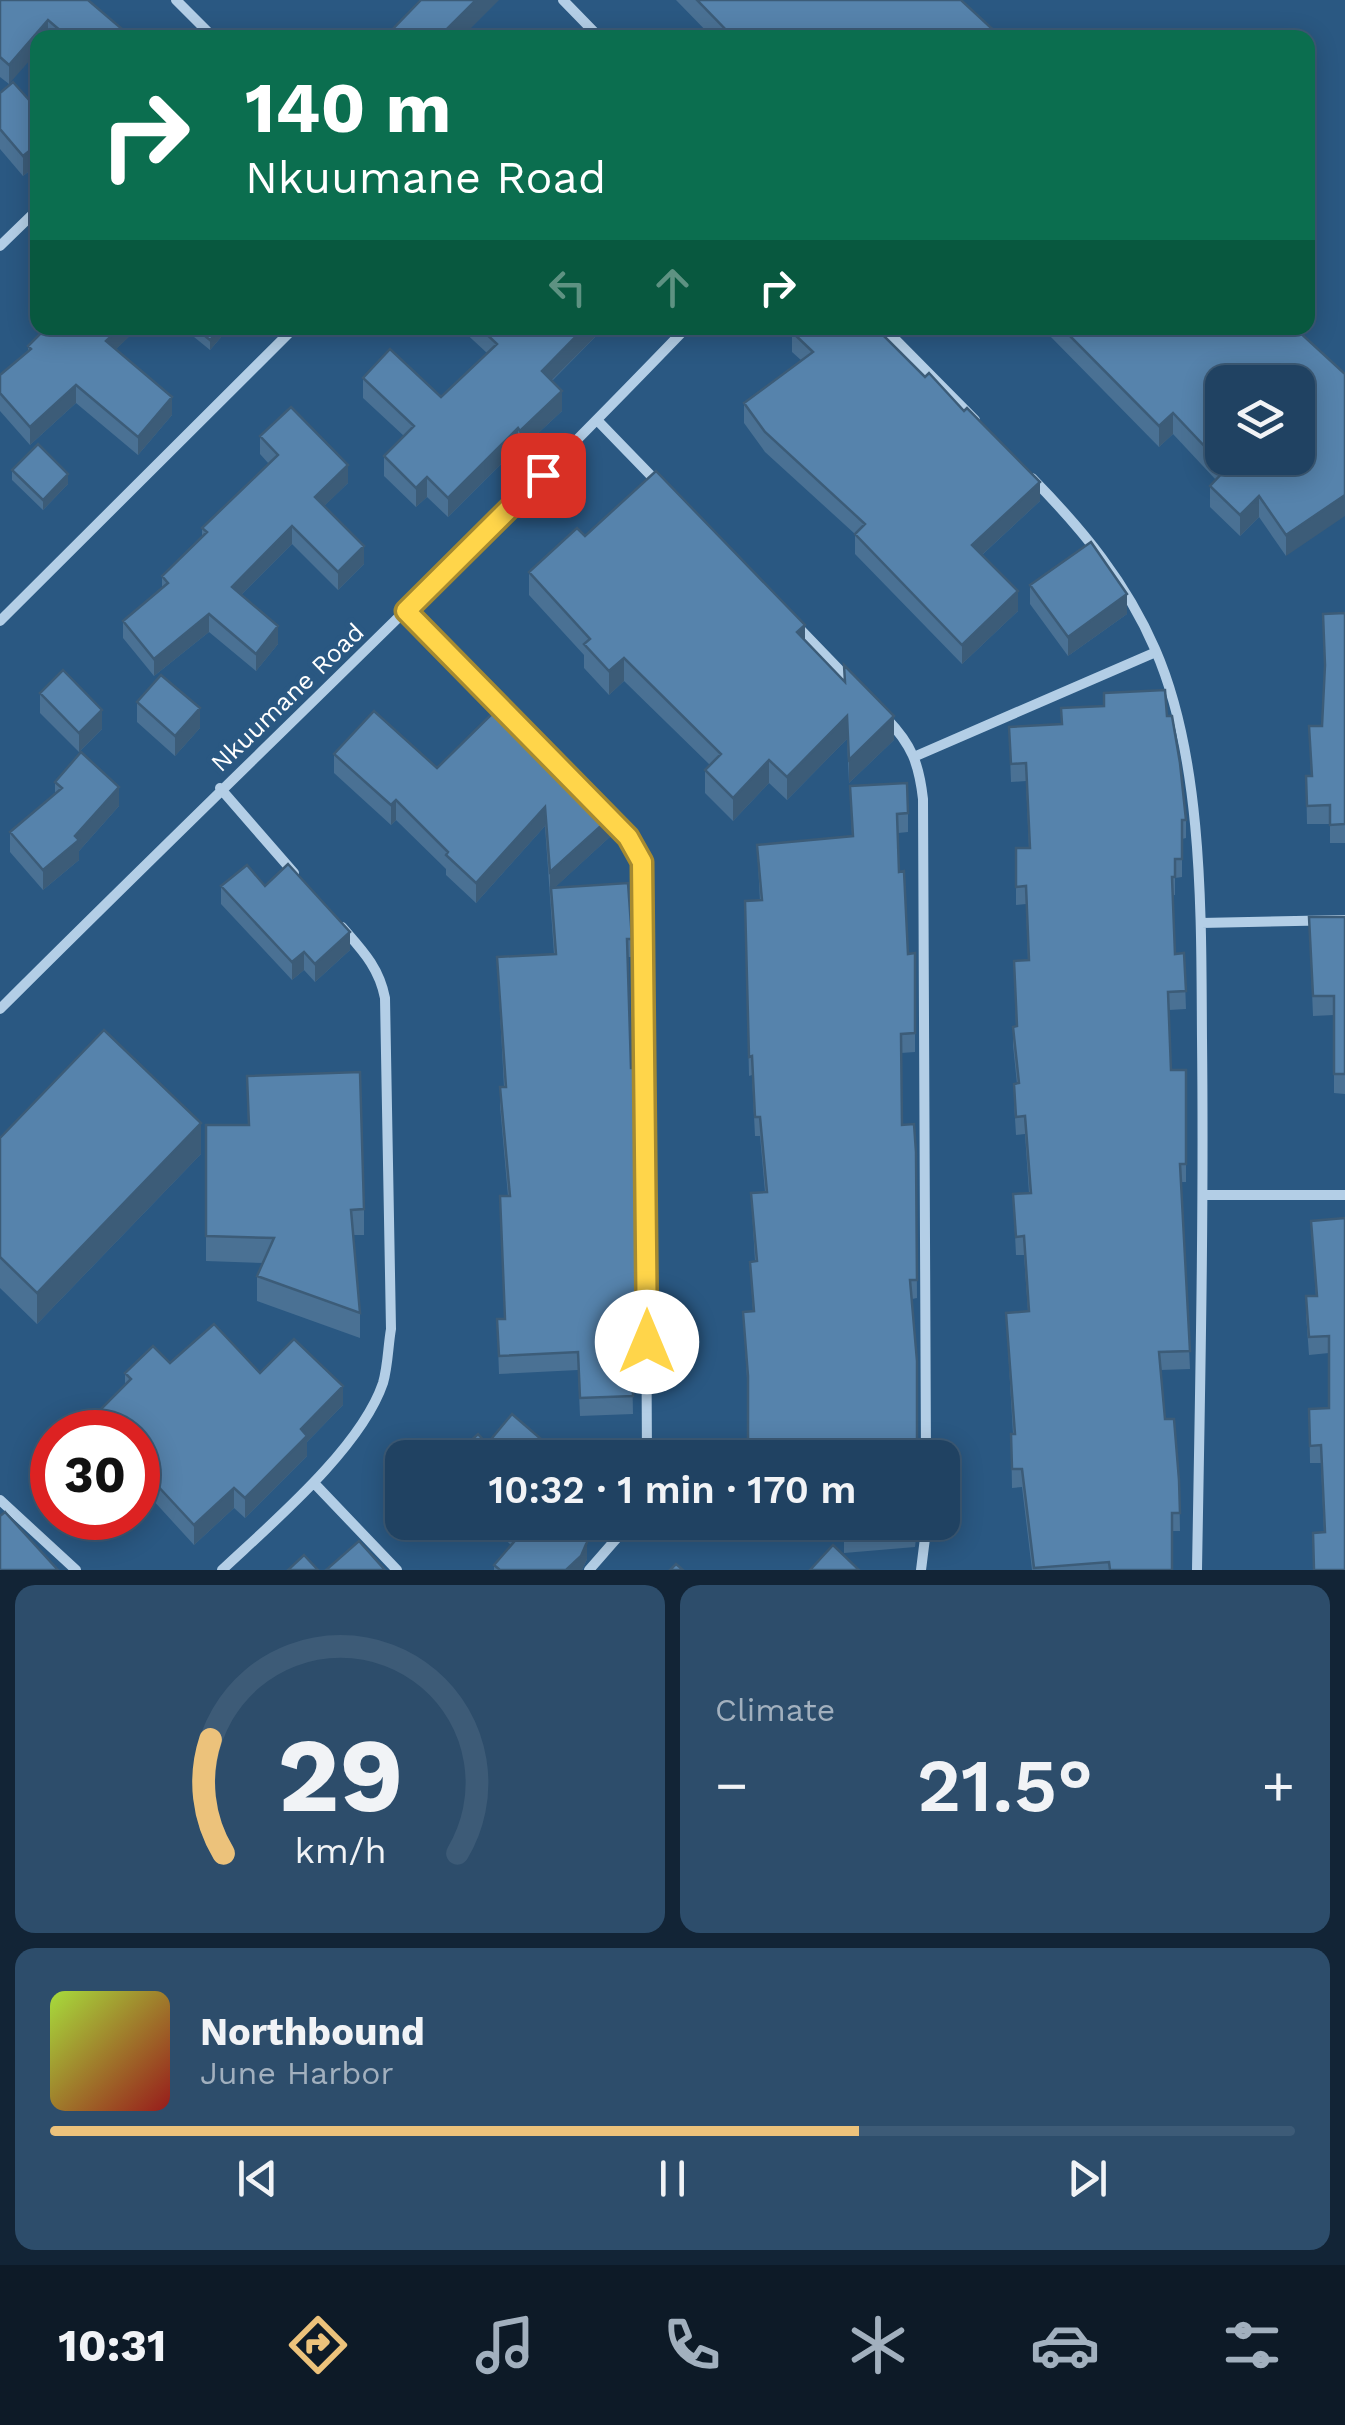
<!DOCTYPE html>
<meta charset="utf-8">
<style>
:root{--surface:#204262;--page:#2d4d6b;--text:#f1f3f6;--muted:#a2b0be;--line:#3d5b77;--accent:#ecc27b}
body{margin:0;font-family:"Work Sans",sans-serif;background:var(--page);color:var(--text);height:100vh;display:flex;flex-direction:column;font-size:38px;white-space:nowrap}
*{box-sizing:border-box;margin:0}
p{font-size:32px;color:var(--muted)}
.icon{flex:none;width:55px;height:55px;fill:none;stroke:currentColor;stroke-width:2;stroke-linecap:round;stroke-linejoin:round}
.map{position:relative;height:1570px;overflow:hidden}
.details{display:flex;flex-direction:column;gap:15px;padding:15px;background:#122436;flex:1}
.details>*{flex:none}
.top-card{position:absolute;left:30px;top:30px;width:1285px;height:305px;border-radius:20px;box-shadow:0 5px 25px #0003,0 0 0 2px var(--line);background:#0b6e4f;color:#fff;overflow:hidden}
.tools{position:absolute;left:1205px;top:365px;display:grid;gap:20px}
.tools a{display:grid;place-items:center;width:110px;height:110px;border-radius:20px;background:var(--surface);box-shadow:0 5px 25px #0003,0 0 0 2px var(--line);font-size:50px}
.speed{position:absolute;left:30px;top:1410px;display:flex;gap:20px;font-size:50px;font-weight:700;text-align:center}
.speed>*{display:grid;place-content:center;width:130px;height:130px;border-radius:50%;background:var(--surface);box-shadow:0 5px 25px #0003,0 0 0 2px var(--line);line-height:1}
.speed .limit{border:15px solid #d22;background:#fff;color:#111}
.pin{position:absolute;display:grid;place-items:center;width:85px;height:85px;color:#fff;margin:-42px;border-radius:20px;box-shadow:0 5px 15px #0006}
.me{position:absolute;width:110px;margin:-55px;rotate:0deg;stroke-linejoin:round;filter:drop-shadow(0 0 8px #0008)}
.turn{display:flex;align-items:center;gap:35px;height:210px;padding:0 50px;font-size:45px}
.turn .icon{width:130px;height:130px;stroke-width:2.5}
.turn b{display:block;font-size:70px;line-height:85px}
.lanes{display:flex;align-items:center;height:95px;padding:0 50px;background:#0003;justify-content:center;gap:50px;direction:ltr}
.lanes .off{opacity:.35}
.big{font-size:75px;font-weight:600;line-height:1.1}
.details .card{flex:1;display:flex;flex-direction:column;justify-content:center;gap:15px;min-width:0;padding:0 35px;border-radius:20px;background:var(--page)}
.details .dial{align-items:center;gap:0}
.dial svg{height:260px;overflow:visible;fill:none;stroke:var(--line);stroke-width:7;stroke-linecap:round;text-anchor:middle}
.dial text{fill:var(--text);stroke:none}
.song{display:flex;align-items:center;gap:30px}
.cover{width:120px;height:120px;border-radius:15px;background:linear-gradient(135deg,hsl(80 70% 55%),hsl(0 70% 35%))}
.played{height:10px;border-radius:5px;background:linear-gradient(90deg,var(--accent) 65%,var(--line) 65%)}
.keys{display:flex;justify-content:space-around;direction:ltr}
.heat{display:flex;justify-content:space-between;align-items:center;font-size:55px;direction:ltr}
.details .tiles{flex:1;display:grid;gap:15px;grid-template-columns:1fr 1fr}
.card:last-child{grid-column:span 2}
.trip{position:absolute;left:385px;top:1440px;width:575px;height:100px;border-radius:20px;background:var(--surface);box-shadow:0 5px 25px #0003,0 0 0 2px var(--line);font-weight:600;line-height:100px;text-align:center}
.dock{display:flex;height:160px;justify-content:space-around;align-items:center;background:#0d1a27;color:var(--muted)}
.dock .icon{width:70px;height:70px}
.dock .current{color:var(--accent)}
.dock b{font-size:45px;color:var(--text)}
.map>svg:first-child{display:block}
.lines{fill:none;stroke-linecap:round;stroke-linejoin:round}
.minor{stroke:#b3cee6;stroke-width:10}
.wall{fill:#4a7194}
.shaded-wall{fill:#3c5c78}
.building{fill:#5683ac;stroke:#3c5c78;stroke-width:2.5;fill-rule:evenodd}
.route-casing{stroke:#a68a30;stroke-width:25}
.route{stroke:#ffd54a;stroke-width:18}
.labels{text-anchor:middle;stroke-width:10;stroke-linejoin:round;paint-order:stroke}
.street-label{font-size:25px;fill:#fff;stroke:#2a5882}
</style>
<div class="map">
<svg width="1345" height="1570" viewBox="0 0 1345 1570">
<rect width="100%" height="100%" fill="#2a5882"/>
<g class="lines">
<path class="minor" d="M 176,0 L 214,38
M 563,0 L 600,38
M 0,246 L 38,209
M 884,328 L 975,420
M 597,420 L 660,485
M 1032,478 C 1083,530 1126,582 1155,649 C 1204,761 1201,918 1202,1039 C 1204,1216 1200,1393 1197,1570
M 407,611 L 507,714
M 0,621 L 294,328
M 797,626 L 851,682
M 887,719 C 912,745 919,764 923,799 L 926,1458
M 916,756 L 1156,652
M 220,788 L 294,873
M 607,815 L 636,849 L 644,881 L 647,1458
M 1201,923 L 1345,920
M 0,1009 C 228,781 463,560 686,328
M 1204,1195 L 1345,1195
M 314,1483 L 397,1570
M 0,1500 L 76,1570
M 222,1570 C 272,1523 361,1448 383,1383 C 388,1366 388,1346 391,1329 L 385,998 C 379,967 362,950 342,927
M 589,1570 L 631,1522
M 921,1570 L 927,1522"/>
</g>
<path class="wall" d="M 0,0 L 129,38 L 38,38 L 9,84 L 0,77 Z
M 676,0 L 961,0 L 1002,38 L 713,38 Z
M 0,93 L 38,110 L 38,164 L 23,176 L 0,149 Z
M 46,328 L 138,328 L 116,349 L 172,415 L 138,455 L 76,403 L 30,445 L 0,411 L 0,375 L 28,351 L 28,346 Z
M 183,328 L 229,328 L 210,350 Z
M 460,328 L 604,328 L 552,381 L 562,411 L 520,450 L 518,447 L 448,517 L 427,497 L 416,507 L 384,476 L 384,456 L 404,436 L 363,398 L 363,378 L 441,397 L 487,353 Z
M 1048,328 L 1295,328 L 1286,556 L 1259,517 L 1240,536 L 1210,507 L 1210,486 L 1216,480 L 1173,434 L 1159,447 L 1048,334 Z
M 792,332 L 1040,501 L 982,555 L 1018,611 L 962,664 L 855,554 L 855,534 L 765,452 L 744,423 L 744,403 L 802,361 L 792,352 Z
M 260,436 L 348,483 L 324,506 L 364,564 L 338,590 L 292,544 L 241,595 L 278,644 L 256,671 L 209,632 L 154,676 L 123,638 L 123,621 L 162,588 L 162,576 L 202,537 L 202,528 L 269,464 L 260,454 Z
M 12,470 L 68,484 L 43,510 L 12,480 Z
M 585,536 L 805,641 L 844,681 L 844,665 L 894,740 L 849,783 L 847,739 L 787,800 L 769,783 L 733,821 L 705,793 L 705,770 L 710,765 L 624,681 L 609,695 L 584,668 L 584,655 L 529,595 L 529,572 Z
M 1030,585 L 1127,614 L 1068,656 L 1030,604 Z
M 1345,613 L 1345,843 L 1330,843 L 1330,824 L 1307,824 L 1306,776 L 1311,776 L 1309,726 L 1322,726 L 1325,674 L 1323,614 Z
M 40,693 L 102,729 L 79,752 L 40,713 Z
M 137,702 L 200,728 L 175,756 L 137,722 Z
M 1061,708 L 1167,716 L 1186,820 L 1186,838 L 1182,839 L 1182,877 L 1175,878 L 1175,895 L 1172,895 L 1175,954 L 1184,953 L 1186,1009 L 1169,1010 L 1171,1070 L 1186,1070 L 1186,1182 L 1181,1182 L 1190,1369 L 1161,1370 L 1165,1419 L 1179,1480 L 1180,1531 L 1172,1531 L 1172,1570 L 1032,1570 L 1022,1487 L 1012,1488 L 1011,1434 L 1013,1434 L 1006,1313 L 1028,1311 L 1024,1255 L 1016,1255 L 1013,1194 L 1029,1193 L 1025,1134 L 1016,1135 L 1014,1102 L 1014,1084 L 1017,1084 L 1013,1045 L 1013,1027 L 1016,1026 L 1014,961 L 1028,960 L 1026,904 L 1016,905 L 1016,848 L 1029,848 L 1026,781 L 1011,782 L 1009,727 L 1061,724 Z
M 334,754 L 437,768 L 613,834 L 554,888 L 632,939 L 632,957 L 628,957 L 631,1068 L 635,1068 L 637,1362 L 632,1362 L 633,1414 L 580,1416 L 578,1370 L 499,1374 L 497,1319 L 504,1319 L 508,1196 L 500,1106 L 500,1087 L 504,1087 L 497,957 L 554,954 L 545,826 L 476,903 L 446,875 L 446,869 L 396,820 L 391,825 L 334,773 Z
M 55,782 L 119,806 L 79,851 L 79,860 L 43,890 L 10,852 L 10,832 L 55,795 Z
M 850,786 L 908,813 L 908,832 L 898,833 L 899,872 L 908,954 L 915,953 L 915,1052 L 901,1053 L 902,1125 L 916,1152 L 917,1298 L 912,1299 L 748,1395 L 743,1312 L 753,1312 L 750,1262 L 755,1261 L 751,1193 L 765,1192 L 760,1136 L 755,1136 L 752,1075 L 749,1076 L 745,901 L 760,901 L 757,845 L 852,836 Z
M 221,886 L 265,886 L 350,950 L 315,982 L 304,970 L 292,980 L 221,904 Z
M 1309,917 L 1345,917 L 1345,1094 L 1334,1093 L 1334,1015 L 1313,1016 Z
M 247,1076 L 364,1209 L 364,1235 L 353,1235 L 360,1313 L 360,1338 L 257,1301 L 257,1276 L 263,1263 L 206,1261 L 206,1125 L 248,1125 Z
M 0,1138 L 201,1154 L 37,1324 L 0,1288 Z
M 1345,1218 L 1345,1570 L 1324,1532 L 1321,1463 L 1310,1463 L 1309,1409 L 1329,1408 L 1329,1353 L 1309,1355 L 1306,1314 L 1306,1296 L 1316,1296 L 1311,1221 Z
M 170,1363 L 260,1373 L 343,1405 L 307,1442 L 307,1456 L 245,1518 L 234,1508 L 194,1545 L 141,1487 L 138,1490 L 138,1432 L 80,1432 L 80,1430 L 125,1386 L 125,1373 Z
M 496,1522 L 581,1522 L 574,1529 L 587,1559 L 582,1570 L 494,1570 L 494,1565 L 511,1545 L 500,1535 L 500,1526 Z
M 918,1522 L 915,1547 L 844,1553 L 844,1534 Z"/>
<path class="shaded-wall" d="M 476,0 L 499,0 L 461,38 L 438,38 Z
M 48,20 L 48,38 L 38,38 L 38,51 L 9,84 L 9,65 Z
M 38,144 L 38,164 L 23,176 L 23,156 Z
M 120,328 L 138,328 L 106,359 L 106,341 Z
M 221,328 L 229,328 L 210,350 L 210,340 Z
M 584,328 L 604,328 L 542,390 L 542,371 Z
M 76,385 L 76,403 L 30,445 L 30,427 Z
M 562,391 L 562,411 L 520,450 L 520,431 Z
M 172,397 L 172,415 L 138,455 L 138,437 Z
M 1173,413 L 1173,434 L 1159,447 L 1159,426 Z
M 518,428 L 518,447 L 448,517 L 448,498 Z
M 348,465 L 348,483 L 315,515 L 315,497 Z
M 68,474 L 68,484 L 43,510 L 43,500 Z
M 427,477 L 427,497 L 416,507 L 416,488 Z
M 1040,482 L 1040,501 L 972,564 L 972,545 Z
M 1345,495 L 1345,516 L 1286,556 L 1286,535 Z
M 1259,496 L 1259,517 L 1240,536 L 1240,515 Z
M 292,526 L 292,544 L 232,604 L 232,587 Z
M 364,546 L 364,564 L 338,590 L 338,572 Z
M 1018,591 L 1018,611 L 962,664 L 962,645 Z
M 1127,594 L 1127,614 L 1068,656 L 1068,637 Z
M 209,614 L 209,632 L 154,676 L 154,659 Z
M 805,625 L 805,648 L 797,632 Z
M 278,626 L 278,644 L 256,671 L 256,654 Z
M 624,658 L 624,681 L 609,695 L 609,671 Z
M 200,708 L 200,728 L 175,756 L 175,736 Z
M 102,710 L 102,729 L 79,752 L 79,733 Z
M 847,716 L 847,739 L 787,800 L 787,777 Z
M 894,716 L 894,740 L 849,783 L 849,760 Z
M 769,760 L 769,783 L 733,821 L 733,798 Z
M 119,787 L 119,806 L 79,851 L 79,860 L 43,890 L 43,870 Z
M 396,800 L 396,820 L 391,825 L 391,805 Z
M 545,807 L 545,826 L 476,903 L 476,883 Z
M 613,815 L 613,834 L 550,892 L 550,872 Z
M 350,932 L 350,950 L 315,982 L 315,964 Z
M 304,952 L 304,970 L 292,980 L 292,962 Z
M 201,1123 L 201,1154 L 37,1324 L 37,1293 Z
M 343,1386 L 343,1405 L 307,1442 L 307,1456 L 245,1518 L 245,1498 L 301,1429 Z
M 141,1468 L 141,1487 L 138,1490 L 138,1471 Z
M 234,1488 L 234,1508 L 194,1545 L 194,1525 Z
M 565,1522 L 581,1522 L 565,1537 Z
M 587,1542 L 587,1559 L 582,1570 L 566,1570 Z"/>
<path class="building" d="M 0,0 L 88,0 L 129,35 L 127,38 L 69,38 L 48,20 L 9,65 L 0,57 Z
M 421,0 L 476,0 L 438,38 L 392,38 L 388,34 Z
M 697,0 L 961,0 L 1002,38 L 734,38 Z
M 13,82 L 38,110 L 38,144 L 23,156 L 0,129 L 0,93 Z
M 46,328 L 120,328 L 106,341 L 172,397 L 138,437 L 76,385 L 30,427 L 0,393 L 0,375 L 31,349 L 28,346 Z
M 195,328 L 221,328 L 210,340 Z
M 480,328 L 584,328 L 542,371 L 562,391 L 520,431 L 518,428 L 448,498 L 427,477 L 416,488 L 384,456 L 414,426 L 363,378 L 390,349 L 441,397 L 497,344 Z
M 796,328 L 876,328 L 925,377 L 929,373 L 964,411 L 967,408 L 1040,482 L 972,545 L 1018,591 L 962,645 L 855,534 L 865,524 L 765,432 L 744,403 L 813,352 L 792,332 Z
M 1062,328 L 1295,328 L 1345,374 L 1345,495 L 1286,535 L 1259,496 L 1240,515 L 1210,486 L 1226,469 L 1173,413 L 1159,426 ZM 1222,382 L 1298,382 L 1298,458 L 1222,458 Z
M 291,407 L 348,465 L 315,497 L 364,546 L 338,572 L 292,526 L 232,587 L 278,626 L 256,654 L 209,614 L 154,659 L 123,621 L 168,583 L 162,576 L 207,532 L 202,528 L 278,455 L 260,436 Z
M 38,444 L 68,474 L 43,500 L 12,470 Z
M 656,471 L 805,625 L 797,632 L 845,682 L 844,665 L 894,716 L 849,760 L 847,716 L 787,777 L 769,760 L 733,798 L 705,770 L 721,754 L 624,658 L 609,671 L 584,644 L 590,639 L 529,572 L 577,528 L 585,536 Z
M 1091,542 L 1127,594 L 1068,637 L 1030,585 Z
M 1345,613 L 1345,824 L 1330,825 L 1330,805 L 1307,806 L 1306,776 L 1312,776 L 1309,726 L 1322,726 L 1325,665 L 1323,614 Z
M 63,670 L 102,710 L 79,733 L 40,693 Z
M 161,675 L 200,708 L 175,736 L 137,702 Z
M 1165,690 L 1167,716 L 1172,716 L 1180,763 L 1186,820 L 1182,820 L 1182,859 L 1175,859 L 1175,877 L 1172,877 L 1175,954 L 1184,953 L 1186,991 L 1168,992 L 1171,1070 L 1186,1070 L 1186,1164 L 1180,1164 L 1190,1351 L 1159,1352 L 1165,1419 L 1174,1419 L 1179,1480 L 1180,1513 L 1172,1513 L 1172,1570 L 1110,1570 L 1109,1562 L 1034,1568 L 1022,1469 L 1012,1469 L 1011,1434 L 1015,1434 L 1006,1313 L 1029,1311 L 1024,1236 L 1016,1237 L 1013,1194 L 1031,1193 L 1025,1116 L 1016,1117 L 1014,1084 L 1019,1083 L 1013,1027 L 1017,1026 L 1014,961 L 1029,960 L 1026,886 L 1016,887 L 1016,848 L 1030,848 L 1026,763 L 1011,764 L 1009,727 L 1062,724 L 1061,708 L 1104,706 L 1104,693 Z
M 503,703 L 613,815 L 550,872 L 545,807 L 476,883 L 446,855 L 448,852 L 396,800 L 391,805 L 334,754 L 374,711 L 437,768 Z
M 81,752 L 119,787 L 75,836 L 79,840 L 43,870 L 10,832 L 62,788 L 55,782 Z
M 907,783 L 908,813 L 897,814 L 899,872 L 904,871 L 908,954 L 915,953 L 915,1033 L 901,1034 L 902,1125 L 914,1124 L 916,1152 L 917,1280 L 910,1280 L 917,1361 L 917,1439 L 920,1458 L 748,1458 L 748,1376 L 743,1312 L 754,1311 L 750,1262 L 757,1261 L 751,1193 L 767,1192 L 760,1117 L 755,1117 L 752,1056 L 749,1057 L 745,901 L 762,900 L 757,845 L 853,836 L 850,786 Z
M 288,864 L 350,932 L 315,964 L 304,952 L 292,962 L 221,886 L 247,865 L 265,886 Z
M 628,883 L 632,939 L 627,939 L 631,1068 L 635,1068 L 637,1344 L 631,1344 L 633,1396 L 580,1398 L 578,1352 L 499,1356 L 497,1319 L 505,1319 L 500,1196 L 510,1196 L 500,1087 L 506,1087 L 497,957 L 556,954 L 551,888 Z
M 1309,917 L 1345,917 L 1345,1074 L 1334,1074 L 1334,996 L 1313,996 Z
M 104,1030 L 201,1123 L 37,1293 L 0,1257 L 0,1138 Z
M 360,1072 L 364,1209 L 351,1210 L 360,1313 L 257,1276 L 274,1238 L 206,1236 L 206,1125 L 249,1125 L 247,1076 Z
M 1345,1218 L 1345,1570 L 1314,1570 L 1313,1533 L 1325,1532 L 1321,1445 L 1310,1446 L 1309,1409 L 1329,1408 L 1329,1336 L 1309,1337 L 1306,1296 L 1317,1296 L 1311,1221 Z
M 214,1324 L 260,1373 L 294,1339 L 343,1386 L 301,1429 L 307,1436 L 245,1498 L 234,1488 L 194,1525 L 141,1468 L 138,1471 L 138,1432 L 82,1432 L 80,1430 L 131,1379 L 125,1373 L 153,1346 L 170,1363 Z
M 512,1414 L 563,1458 L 452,1458 L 478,1434 L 487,1444 Z
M 5,1512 L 58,1570 L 0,1570 L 0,1516 Z
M 505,1522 L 567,1522 L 587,1542 L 581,1556 L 566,1570 L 500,1570 L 494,1565 L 519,1536 Z
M 855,1522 L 916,1522 L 915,1528 L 844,1534 Z
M 359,1541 L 385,1570 L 326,1570 Z
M 833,1545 L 859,1570 L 810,1570 Z
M 304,1555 L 318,1570 L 288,1570 Z
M 676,1564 L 683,1570 L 670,1570 Z"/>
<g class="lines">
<defs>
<path id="route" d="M 543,475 L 406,611 L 628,837 L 642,862 L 647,1342"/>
</defs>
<use href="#route" class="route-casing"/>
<use href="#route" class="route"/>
</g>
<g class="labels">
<g class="street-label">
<text transform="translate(287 697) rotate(-44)" y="9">Nkuumane Road</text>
</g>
</g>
</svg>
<div class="tools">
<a><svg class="icon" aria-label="layers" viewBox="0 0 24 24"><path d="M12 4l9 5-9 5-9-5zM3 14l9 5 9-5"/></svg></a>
</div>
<div class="speed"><div class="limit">30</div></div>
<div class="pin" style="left:543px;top:475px;background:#d93025"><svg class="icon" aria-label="arrive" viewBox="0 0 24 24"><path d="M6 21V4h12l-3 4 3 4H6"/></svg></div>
<svg class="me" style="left:647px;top:1342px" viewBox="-20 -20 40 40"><circle r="19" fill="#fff"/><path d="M0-13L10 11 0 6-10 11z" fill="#ffd54a"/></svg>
<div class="trip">10:32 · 1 min · 170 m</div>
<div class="top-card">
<div class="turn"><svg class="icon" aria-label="right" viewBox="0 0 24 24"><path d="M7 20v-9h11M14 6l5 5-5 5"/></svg><div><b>140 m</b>Nkuumane Road</div></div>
<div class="lanes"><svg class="icon off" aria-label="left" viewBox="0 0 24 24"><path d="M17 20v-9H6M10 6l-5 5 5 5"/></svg><svg class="icon off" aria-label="ahead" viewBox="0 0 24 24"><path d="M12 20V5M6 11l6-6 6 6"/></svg><svg class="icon" aria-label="right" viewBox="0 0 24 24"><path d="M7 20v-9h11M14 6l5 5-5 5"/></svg></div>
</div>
</div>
<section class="details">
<div class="tiles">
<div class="card dial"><svg viewBox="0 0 100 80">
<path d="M14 69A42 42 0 1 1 86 69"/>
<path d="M14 69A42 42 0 0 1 10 34" stroke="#ecc27b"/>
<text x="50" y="56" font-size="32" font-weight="700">29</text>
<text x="50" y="72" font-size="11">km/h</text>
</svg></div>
<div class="card"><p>Climate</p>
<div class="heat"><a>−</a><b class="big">21.5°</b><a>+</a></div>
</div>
<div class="card">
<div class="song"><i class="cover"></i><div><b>Northbound</b><p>June Harbor</p></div></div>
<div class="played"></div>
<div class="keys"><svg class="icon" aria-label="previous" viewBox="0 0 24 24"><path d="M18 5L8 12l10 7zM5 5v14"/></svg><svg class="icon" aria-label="pause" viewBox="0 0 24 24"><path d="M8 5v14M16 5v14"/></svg><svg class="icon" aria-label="next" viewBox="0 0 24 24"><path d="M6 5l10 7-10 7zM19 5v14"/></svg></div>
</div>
</div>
</section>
<nav class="dock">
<b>10:31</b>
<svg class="icon current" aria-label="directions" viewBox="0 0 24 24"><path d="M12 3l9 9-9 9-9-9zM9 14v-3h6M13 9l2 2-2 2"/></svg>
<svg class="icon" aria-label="music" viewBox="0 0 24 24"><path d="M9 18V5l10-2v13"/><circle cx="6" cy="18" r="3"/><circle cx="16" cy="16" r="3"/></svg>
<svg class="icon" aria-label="phone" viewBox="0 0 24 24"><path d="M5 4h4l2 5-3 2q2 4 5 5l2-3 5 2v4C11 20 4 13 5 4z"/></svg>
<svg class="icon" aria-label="climate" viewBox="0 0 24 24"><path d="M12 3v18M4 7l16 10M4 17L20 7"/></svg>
<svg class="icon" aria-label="car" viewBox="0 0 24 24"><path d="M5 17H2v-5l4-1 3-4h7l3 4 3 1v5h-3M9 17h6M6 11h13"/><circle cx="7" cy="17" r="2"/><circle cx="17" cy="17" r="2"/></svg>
<svg class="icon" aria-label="filters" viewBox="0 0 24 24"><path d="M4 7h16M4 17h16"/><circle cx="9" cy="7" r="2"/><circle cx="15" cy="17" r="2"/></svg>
</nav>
